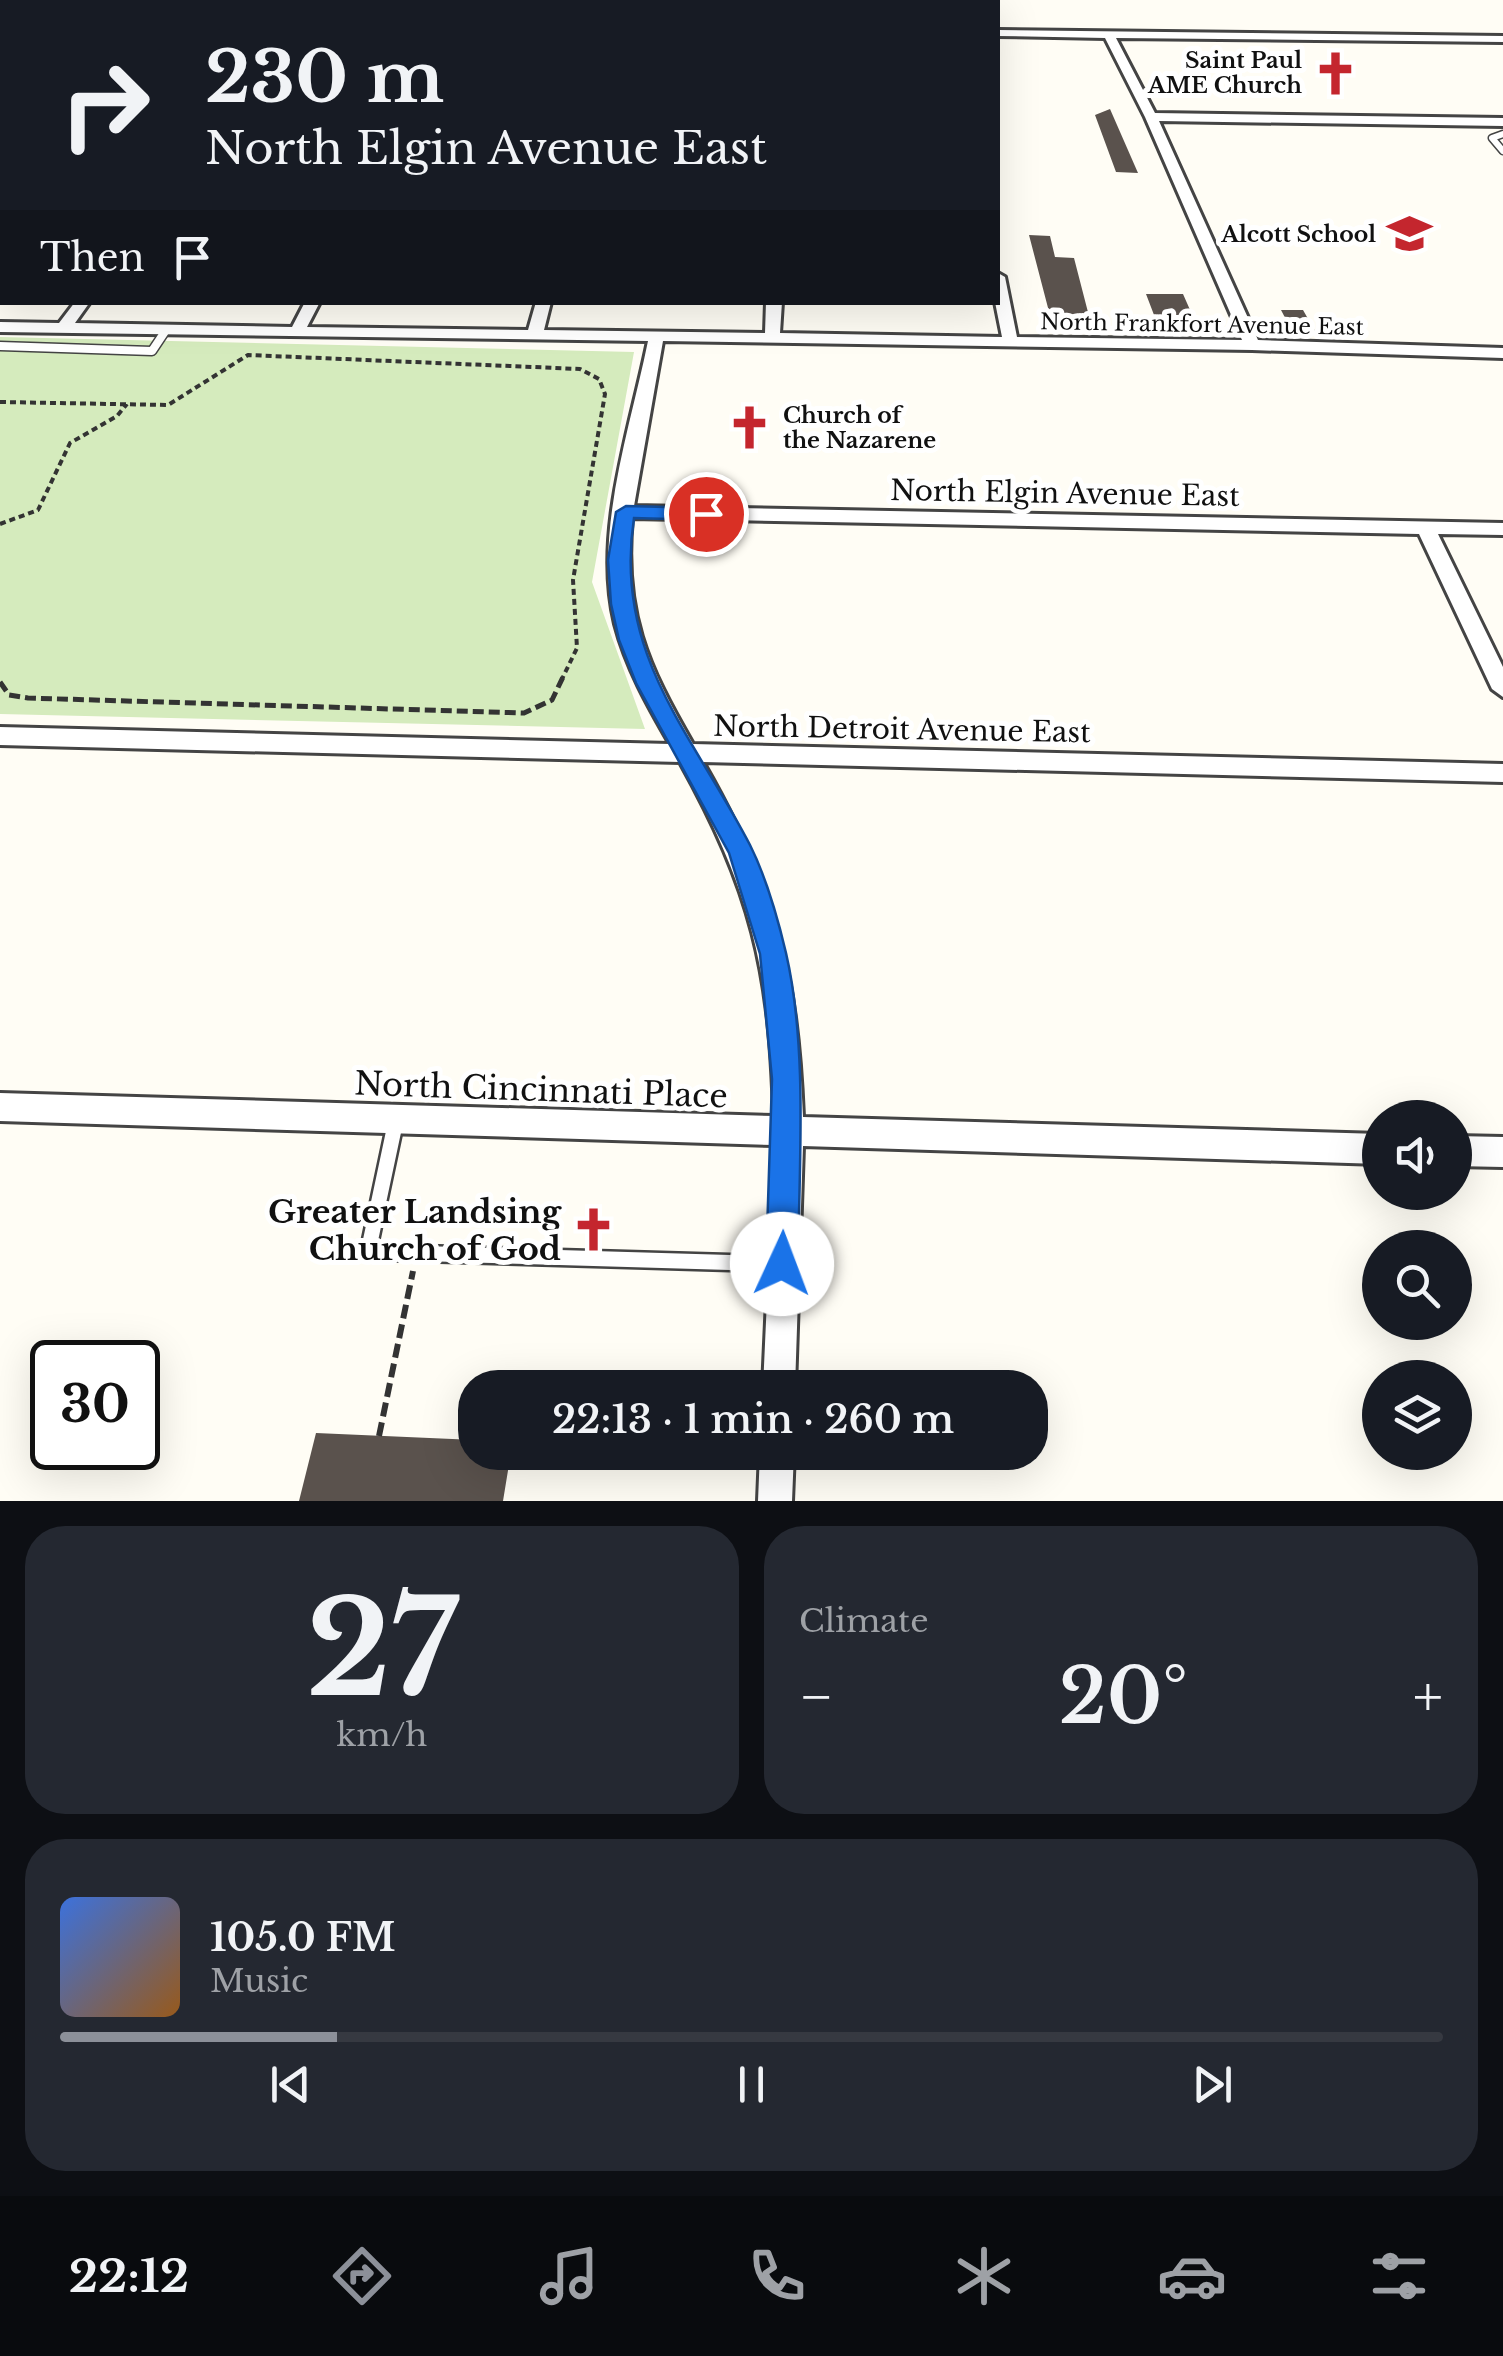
<!DOCTYPE html>
<meta charset="utf-8">
<style>
:root{--surface:#171b24;--page:#242831;--text:#f1f3f6;--muted:#9ea1a6;--line:#363941;--accent:#8c9099}
body{margin:0;font-family:"Libre Baskerville",serif;background:var(--page);color:var(--text);height:100vh;display:flex;flex-direction:column;font-size:38px;white-space:nowrap}
*{box-sizing:border-box;margin:0}
p{font-size:32px;color:var(--muted)}
.icon{flex:none;width:55px;height:55px;fill:none;stroke:currentColor;stroke-width:2;stroke-linecap:round;stroke-linejoin:round}
.map{position:relative;height:1501px;overflow:hidden}
.drawer{display:flex;flex-direction:column;gap:25px;padding:25px;background:#0d0f14;flex:1}
.drawer>*{flex:none}
.guide{position:absolute;left:0px;top:0px;width:1000px;height:305px;box-shadow:0 10px 40px #0002;background:#171b24;color:var(--text);overflow:hidden}
.tools{position:absolute;left:1362px;top:1100px;display:grid;gap:20px}
.tools a{display:grid;place-items:center;width:110px;height:110px;border-radius:50%;background:var(--surface);box-shadow:0 10px 40px #0002;font-size:50px}
.speed{position:absolute;left:30px;top:1340px;display:flex;gap:20px;font-size:50px;font-weight:700;text-align:center}
.speed>*{display:grid;place-content:center;width:130px;height:130px;border-radius:50%;background:var(--surface);box-shadow:0 10px 40px #0002;line-height:1}
.speed .limit{border:5px solid #111;border-radius:15px;background:#fff;color:#111}
.pin{position:absolute;display:grid;place-items:center;width:85px;height:85px;color:#fff;margin:-42px;border:5px solid #fff;border-radius:50%;box-shadow:0 2px 10px #0007}
.me{position:absolute;width:110px;margin:-55px;rotate:2deg;stroke-linejoin:round;filter:drop-shadow(0 0 8px #0008)}
.turn{display:flex;align-items:center;gap:35px;height:210px;padding:0 40px;font-size:45px}
.turn .icon{width:130px;height:130px;stroke-width:2.5}
.turn b{display:block;font-size:70px;line-height:85px}
.then{display:flex;align-items:center;height:95px;padding:0 40px;background:#0003;gap:20px;font-size:38px}
.big{font-size:75px;font-weight:600;line-height:1.1}
.drawer .widget{flex:1;display:flex;flex-direction:column;justify-content:center;gap:15px;min-width:0;padding:0 35px;border-radius:40px;background:var(--page)}
.drawer .dial{align-items:center;gap:0}
.dial b{font-size:130px;line-height:1}
.song{display:flex;align-items:center;gap:30px}
.cover{width:120px;height:120px;border-radius:15px;background:linear-gradient(135deg,hsl(220 70% 55%),hsl(30 70% 35%))}
.played{height:10px;border-radius:5px;background:linear-gradient(90deg,var(--accent) 20%,var(--line) 20%)}
.keys{display:flex;justify-content:space-around;direction:ltr}
.heat{display:flex;justify-content:space-between;align-items:center;font-size:55px;direction:ltr}
.drawer .tiles{flex:1;display:grid;gap:25px;grid-template-columns:1fr 1fr}
.widget:last-child{grid-column:span 2}
.trip{position:absolute;left:458px;top:1370px;width:590px;height:100px;border-radius:40px;background:var(--surface);box-shadow:0 10px 40px #0002;font-weight:600;line-height:100px;text-align:center}
.tab-bar{display:flex;height:160px;justify-content:space-around;align-items:center;background:#090b0e;color:var(--muted)}
.tab-bar .icon{width:70px;height:70px}
.tab-bar .on{color:var(--accent)}
.tab-bar b{font-size:45px;color:var(--text)}
.map>svg:first-child{display:block}
.green{fill:#d5ebbd}
.lines{fill:none;stroke-linecap:round;stroke-linejoin:round}
.stream{stroke:#3f96cf;stroke-width:4}
.building{fill:#5a524d}
.lane-far2-casing{stroke:#444;stroke-width:9}
.lane-far1-casing{stroke:#444;stroke-width:11}
.lane-casing{stroke:#444;stroke-width:20}
.street-casing{stroke:#444;stroke-width:6}
.path-far2{stroke:#333;stroke-width:4;stroke-dasharray:6 4;stroke-linecap:butt}
.path-far1{stroke:#333;stroke-width:5;stroke-dasharray:11 5;stroke-linecap:butt}
.path{stroke:#333;stroke-width:6;stroke-dasharray:14 6;stroke-linecap:butt}
.lane-far2{stroke:#fff;stroke-width:6}
.lane-far1{stroke:#fff;stroke-width:8}
.lane{stroke:#fff;stroke-width:15}
.street{fill:#fff;fill-rule:evenodd}
.route{fill:#1a73e8;stroke:#114b97;stroke-width:2.5}
.labels{text-anchor:middle;stroke-width:10;stroke-linejoin:round;paint-order:stroke}
.far-poi-label{font-size:22px;font-weight:bold;fill:#111;stroke:#fff;text-anchor:end}
.far-street-label{font-size:22px;fill:#111;stroke:#fff}
.street-label{font-size:28px;fill:#111;stroke:#fff}
.near-street-label{font-size:32px;fill:#111;stroke:#fff}
.near-poi-label{font-size:32px;font-weight:bold;fill:#111;stroke:#fff;text-anchor:end}
</style>
<div class="map">
<svg width="1503" height="1501" viewBox="0 0 1503 1501">
<rect width="100%" height="100%" fill="#fffdf5"/>
<path class="green" d="M 0,337 L 634,352 L 592,582 L 645,729 L 0,714 Z"/>
<g class="lines">
<path class="stream" d="M 577,2 L 581,0"/>
</g>
<path class="building" d="M 1110,109 L 1138,173 L 1116,172 L 1095,115 Z
M 1029,235 L 1050,236 L 1055,257 L 1074,258 L 1090,320 L 1073,319 L 1076,327 L 1053,327 Z
M 1146,294 L 1183,294 L 1198,328 L 1159,328 Z
M 1281,310 L 1303,310 L 1315,331 L 1292,331 Z
M 316,1433 L 475,1440 L 475,1452 L 511,1452 L 503,1501 L 299,1501 Z"/>
<g class="lines">
<defs>
<path id="lane-far2" d="M 1503,134 L 1492,138 L 1503,151"/>
<path id="lane-far1" d="M 0,346 L 152,351 L 166,330"/>
<path id="lane" d="M 396,1120 L 368,1252 L 782,1264"/>
<path id="street" d="M 998,30 L 1503,36 L 1503,42 L 1116,38 L 1155,113 L 1503,118 L 1503,126 L 1159,121 L 1258,340 L 1503,348 L 1503,358 L 1252,350 L 663,341 L 634,506 L 1503,523 L 1503,535 L 1438,534 L 1503,667 L 1503,697 L 1492,689 L 1419,534 L 632,518 C 623,611 647,665 693,744 L 1503,764 L 1503,782 L 703,762 C 776,889 797,972 803,1117 L 1380,1134 L 1380,1164 L 803,1146 L 795,1388 L 763,1388 L 774,1145 L 0,1121 L 0,1093 L 774,1116 C 770,970 751,890 680,762 L 0,745 L 0,727 L 670,744 C 648,706 626,667 615,624 C 593,533 630,430 648,341 L 0,332 L 0,322 L 59,323 L 75,302 L 90,302 L 75,323 L 292,327 L 305,302 L 320,302 L 307,327 L 528,330 L 536,302 L 551,302 L 544,330 L 765,333 L 766,302 L 782,302 L 780,333 L 1002,337 L 995,302 L 998,273 L 1005,277 L 1017,337 L 1242,340 L 1145,117 L 1105,38 L 998,36 Z
M 0,241 L 2,241 L 2,249 L 0,249 Z
M 1455,1136 L 1503,1137 L 1503,1167 L 1455,1166 Z
M 760,1452 L 794,1452 L 792,1501 L 758,1501 Z"/>
</defs>
<use href="#lane-far2" class="lane-far2-casing"/>
<use href="#lane-far1" class="lane-far1-casing"/>
<use href="#lane" class="lane-casing"/>
<use href="#street" class="street-casing"/>
<path class="path-far2" d="M 0,402 L 168,405 L 248,355 L 580,369 L 599,379 L 605,394 L 573,580 L 577,648 L 562,679
M 0,524 L 38,510 L 70,443 L 117,416 L 127,404"/>
<path class="path-far1" d="M 0,682 L 9,695 L 28,698 L 524,713 L 552,700 L 563,677"/>
<path class="path" d="M 379,1436 L 413,1271"/>
<use href="#lane-far2" class="lane-far2"/>
<use href="#lane-far1" class="lane-far1"/>
<use href="#lane" class="lane"/>
<use href="#street" class="street"/>
</g>
<path class="route" d="M 626,506 L 706,508 L 715,514 L 706,520 L 634,518 C 613,654 692,733 750,845 C 766,877 778,919 786,953 C 808,1048 799,1166 798,1264 L 793,1275 L 782,1279 L 771,1275 L 766,1264 L 772,1079 L 760,954 L 729,853 L 636,683 L 619,640 L 611,604 L 608,560 L 616,512 Z"/>
<defs>
<symbol id="church-bare" viewBox="-9 -9 18 18"><path d="M-1.2-6h2.4v3.5h3.3v2.4h-3.3V6h-2.4V-.1h-3.3v-2.4h3.3Z" fill="#c4262e" stroke="#fff" stroke-width="2.5" paint-order="stroke"/></symbol>
<symbol id="school-bare" viewBox="-9 -9 18 18"><path d="M0-5L7-2L0 1L-7-2ZM-4 1L0 2.5L4 1V4Q0 6-4 4Z" fill="#c4262e" stroke="#fff" stroke-width="2.5" paint-order="stroke"/></symbol>
</defs>
<g fill-rule="evenodd">
<use href="#church-bare" x="1304" y="42" width="63" height="63"/>
<use href="#school-bare" x="1378" y="202" width="63" height="63"/>
<use href="#church-bare" x="718" y="396" width="63" height="63"/>
<use href="#church-bare" x="562" y="1198" width="63" height="63"/>
</g>
<g class="labels">
<g class="far-poi-label">
<text x="1302" y="68">Saint Paul<tspan x="1302" dy="25">AME Church</tspan></text>
<text x="1376" y="242">Alcott School</text>
<text x="783" y="423" text-anchor="start">Church of<tspan x="783" dy="25">the Nazarene</tspan></text>
</g>
<g class="far-street-label">
<text transform="translate(1202 324) rotate(1)" y="8">North Frankfort Avenue East</text>
</g>
<g class="street-label">
<text transform="translate(1065 493) rotate(1)" y="10">North Elgin Avenue East</text>
<text transform="translate(902 729) rotate(1)" y="10">North Detroit Avenue East</text>
</g>
<g class="near-street-label">
<text transform="translate(541 1090) rotate(2)" y="11">North Cincinnati Place</text>
</g>
<g class="near-poi-label">
<text x="561" y="1223">Greater Landsing<tspan x="561" dy="37">Church of God</tspan></text>
</g>
</g>
</svg>
<div class="tools">
<a><svg class="icon" aria-label="sound" viewBox="0 0 24 24"><path d="M4 9h4l5-4v14l-5-4H4zM17 9q2 3 0 6"/></svg></a>
<a><svg class="icon" aria-label="search" viewBox="0 0 24 24"><circle cx="10" cy="10" r="6"/><path d="M15 15l6 6"/></svg></a>
<a><svg class="icon" aria-label="layers" viewBox="0 0 24 24"><path d="M12 4l9 5-9 5-9-5zM3 14l9 5 9-5"/></svg></a>
</div>
<div class="speed"><div class="limit">30</div></div>
<div class="pin" style="left:706px;top:514px;background:#d93025"><svg class="icon" aria-label="arrive" viewBox="0 0 24 24"><path d="M6 21V4h12l-3 4 3 4H6"/></svg></div>
<svg class="me" style="left:782px;top:1264px" viewBox="-20 -20 40 40"><circle r="19" fill="#fff"/><path d="M0-13L10 11 0 6-10 11z" fill="#1a73e8"/></svg>
<div class="trip">22:13 · 1 min · 260 m</div>
<div class="guide">
<div class="turn"><svg class="icon" aria-label="right" viewBox="0 0 24 24"><path d="M7 20v-9h11M14 6l5 5-5 5"/></svg><div><b>230 m</b>North Elgin Avenue East</div></div>
<div class="then">Then<svg class="icon" aria-label="arrive" viewBox="0 0 24 24"><path d="M6 21V4h12l-3 4 3 4H6"/></svg></div>
</div>
</div>
<section class="drawer">
<div class="tiles">
<div class="widget dial"><b>27</b><p>km/h</p></div>
<div class="widget"><p>Climate</p>
<div class="heat"><a>−</a><b class="big">20°</b><a>+</a></div>
</div>
<div class="widget">
<div class="song"><i class="cover"></i><div><b>105.0 FM</b><p>Music</p></div></div>
<div class="played"></div>
<div class="keys"><svg class="icon" aria-label="previous" viewBox="0 0 24 24"><path d="M18 5L8 12l10 7zM5 5v14"/></svg><svg class="icon" aria-label="pause" viewBox="0 0 24 24"><path d="M8 5v14M16 5v14"/></svg><svg class="icon" aria-label="next" viewBox="0 0 24 24"><path d="M6 5l10 7-10 7zM19 5v14"/></svg></div>
</div>
</div>
</section>
<nav class="tab-bar">
<b>22:12</b>
<svg class="icon on" aria-label="directions" viewBox="0 0 24 24"><path d="M12 3l9 9-9 9-9-9zM9 14v-3h6M13 9l2 2-2 2"/></svg>
<svg class="icon" aria-label="music" viewBox="0 0 24 24"><path d="M9 18V5l10-2v13"/><circle cx="6" cy="18" r="3"/><circle cx="16" cy="16" r="3"/></svg>
<svg class="icon" aria-label="phone" viewBox="0 0 24 24"><path d="M5 4h4l2 5-3 2q2 4 5 5l2-3 5 2v4C11 20 4 13 5 4z"/></svg>
<svg class="icon" aria-label="climate" viewBox="0 0 24 24"><path d="M12 3v18M4 7l16 10M4 17L20 7"/></svg>
<svg class="icon" aria-label="car" viewBox="0 0 24 24"><path d="M5 17H2v-5l4-1 3-4h7l3 4 3 1v5h-3M9 17h6M6 11h13"/><circle cx="7" cy="17" r="2"/><circle cx="17" cy="17" r="2"/></svg>
<svg class="icon" aria-label="filters" viewBox="0 0 24 24"><path d="M4 7h16M4 17h16"/><circle cx="9" cy="7" r="2"/><circle cx="15" cy="17" r="2"/></svg>
</nav>
